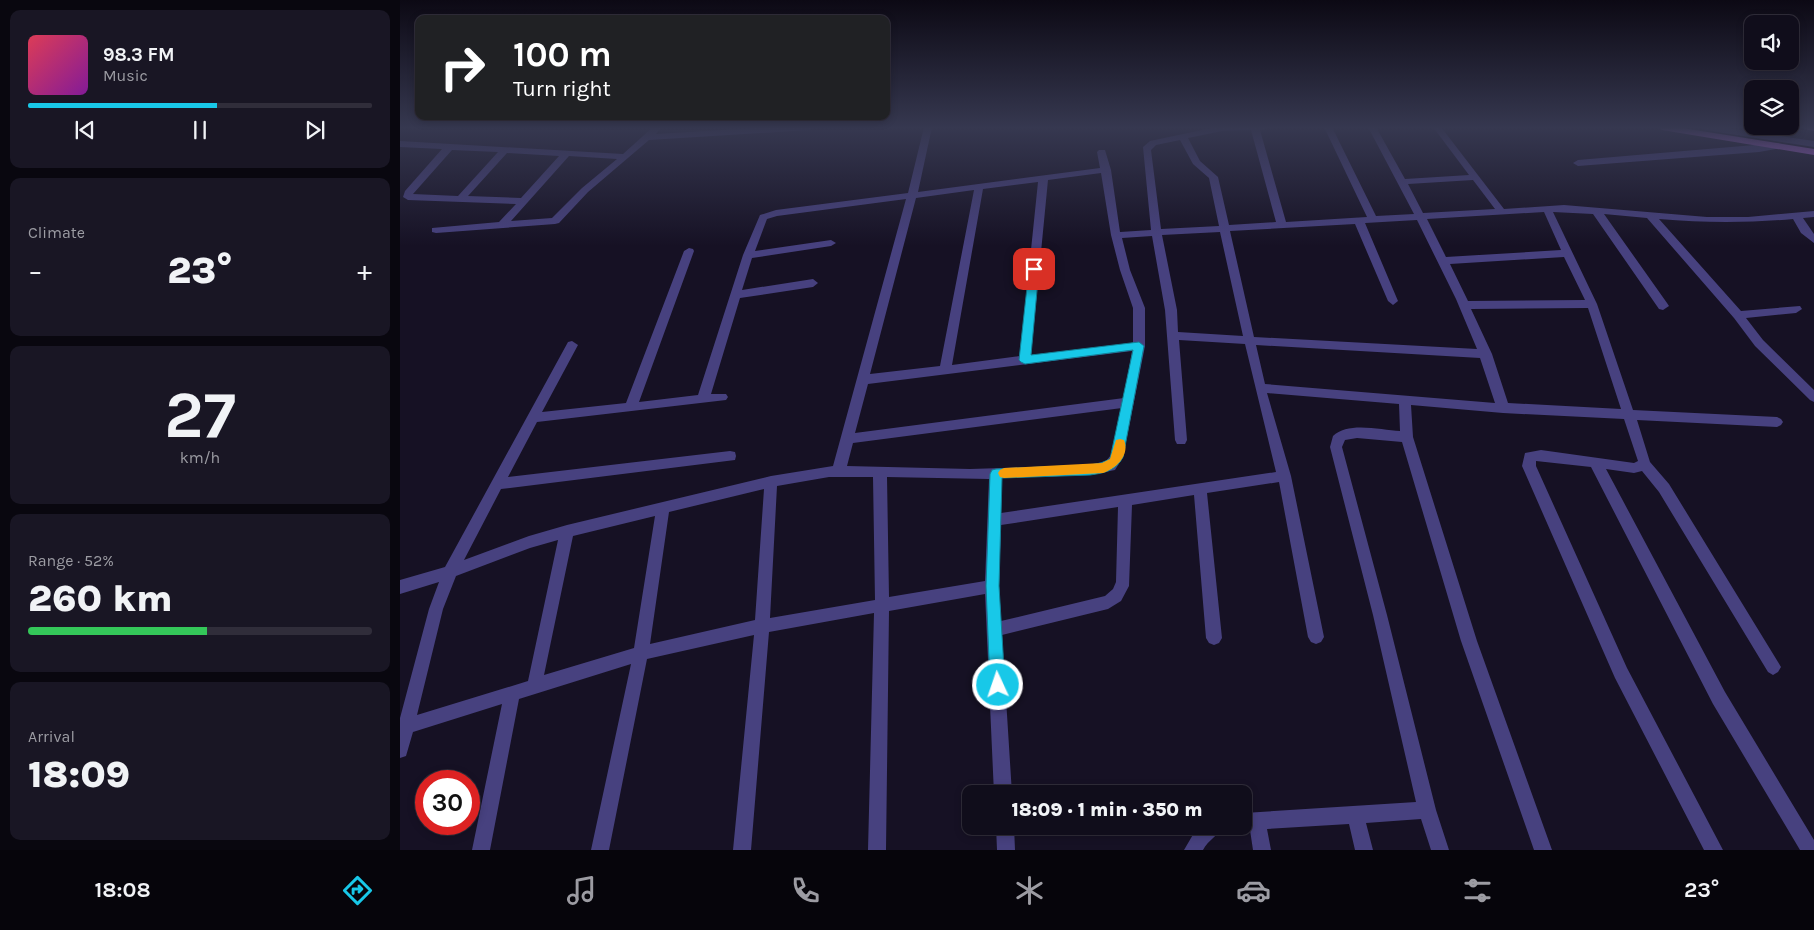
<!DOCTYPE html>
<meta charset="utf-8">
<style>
:root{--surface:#100d1b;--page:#191624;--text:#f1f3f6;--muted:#9c9ca3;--line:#302d3a;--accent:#18c8e8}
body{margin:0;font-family:Karla,sans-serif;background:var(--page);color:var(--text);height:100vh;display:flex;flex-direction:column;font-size:19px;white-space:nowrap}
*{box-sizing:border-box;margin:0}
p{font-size:16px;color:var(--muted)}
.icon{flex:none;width:28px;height:28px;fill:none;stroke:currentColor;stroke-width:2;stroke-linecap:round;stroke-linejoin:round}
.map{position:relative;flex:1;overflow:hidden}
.details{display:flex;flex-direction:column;gap:10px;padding:10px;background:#09070f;width:400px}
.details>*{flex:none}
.guide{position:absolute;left:15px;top:15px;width:475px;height:105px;border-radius:10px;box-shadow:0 2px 8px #0003,0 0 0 1px var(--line);background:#202124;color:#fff;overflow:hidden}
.tools{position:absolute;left:1344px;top:15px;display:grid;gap:10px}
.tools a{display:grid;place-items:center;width:55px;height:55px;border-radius:10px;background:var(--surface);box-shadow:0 2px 8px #0003,0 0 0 1px var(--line);font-size:25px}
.speed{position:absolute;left:15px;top:770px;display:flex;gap:10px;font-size:25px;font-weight:700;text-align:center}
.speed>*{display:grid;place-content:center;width:65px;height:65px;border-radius:50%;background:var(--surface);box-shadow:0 2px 8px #0003,0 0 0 1px var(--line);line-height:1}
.speed .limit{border:8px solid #d22;background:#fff;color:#111}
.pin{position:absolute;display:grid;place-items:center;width:42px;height:42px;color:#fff;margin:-21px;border-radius:10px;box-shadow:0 2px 8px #0006}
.me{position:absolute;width:55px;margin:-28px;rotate:357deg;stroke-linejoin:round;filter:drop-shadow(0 0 4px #0008)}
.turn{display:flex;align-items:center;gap:18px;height:105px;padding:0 15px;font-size:22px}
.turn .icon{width:65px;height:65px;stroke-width:2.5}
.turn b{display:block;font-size:35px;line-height:42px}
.big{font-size:38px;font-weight:800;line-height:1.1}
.details .card{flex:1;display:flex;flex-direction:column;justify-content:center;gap:8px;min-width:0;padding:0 18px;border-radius:10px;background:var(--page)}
.details .dial{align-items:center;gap:0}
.dial b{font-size:65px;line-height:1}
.song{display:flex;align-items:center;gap:15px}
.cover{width:60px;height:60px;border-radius:8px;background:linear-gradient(135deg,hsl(350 70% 55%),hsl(290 70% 35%))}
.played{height:5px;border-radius:2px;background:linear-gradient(90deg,var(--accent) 55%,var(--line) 55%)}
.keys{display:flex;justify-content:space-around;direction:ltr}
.heat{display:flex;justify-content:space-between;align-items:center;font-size:28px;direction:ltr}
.charge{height:8px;border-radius:4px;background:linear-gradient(90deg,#34c759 52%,var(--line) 0)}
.trip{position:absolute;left:562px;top:785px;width:290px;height:50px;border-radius:10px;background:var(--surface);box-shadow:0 2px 8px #0003,0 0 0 1px var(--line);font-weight:800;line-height:50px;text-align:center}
.dock{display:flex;height:80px;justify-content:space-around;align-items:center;background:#06050b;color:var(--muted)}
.dock .icon{width:35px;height:35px}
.dock .active{color:var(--accent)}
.dock b{font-size:22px;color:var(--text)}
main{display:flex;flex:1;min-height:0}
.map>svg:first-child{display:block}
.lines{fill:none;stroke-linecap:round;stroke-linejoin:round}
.minor{fill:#47417f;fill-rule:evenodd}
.major{fill:#c56bf0;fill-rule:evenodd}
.route{fill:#18c8e8;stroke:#108297}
.slow{fill:#f59e0b}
</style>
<main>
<section class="details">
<div class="card">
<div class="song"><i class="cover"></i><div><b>98.3 FM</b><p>Music</p></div></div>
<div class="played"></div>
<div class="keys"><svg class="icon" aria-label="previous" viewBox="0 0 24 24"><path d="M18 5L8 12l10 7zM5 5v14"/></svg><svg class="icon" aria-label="pause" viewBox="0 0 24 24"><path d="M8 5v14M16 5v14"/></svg><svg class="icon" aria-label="next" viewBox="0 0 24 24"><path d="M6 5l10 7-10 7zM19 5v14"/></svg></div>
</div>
<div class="card"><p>Climate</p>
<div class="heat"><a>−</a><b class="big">23°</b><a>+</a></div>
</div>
<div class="card dial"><b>27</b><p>km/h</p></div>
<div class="card"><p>Range · 52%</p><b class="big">260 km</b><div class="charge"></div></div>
<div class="card"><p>Arrival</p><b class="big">18:09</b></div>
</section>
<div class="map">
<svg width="1414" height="850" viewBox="0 0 1414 850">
<rect width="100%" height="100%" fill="#161124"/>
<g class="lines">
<path class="minor" d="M 253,127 L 262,127 L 256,134 L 373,127 L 414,127 L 410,130 L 249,140 L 188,192 L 159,223 L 155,224 L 36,233 L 32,232 L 32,228 L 99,222 L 116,204 L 8,200 L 3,197 L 5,191 L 42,149 L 0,147 L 0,141 L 223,154 ZM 52,150 L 98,152 L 58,196 L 13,194 ZM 107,153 L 159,156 L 121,198 L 68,196 ZM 169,156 L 217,159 L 182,188 L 152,218 L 111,221 Z
M 524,127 L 532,127 L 518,192 L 700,168 L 697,152 L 699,150 L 705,150 L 711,170 L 720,232 L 751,230 L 743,147 L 750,141 L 816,127 L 868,127 L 867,129 L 860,130 L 886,222 L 967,217 L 924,127 L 932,127 L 976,216 L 1014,214 L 968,127 L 976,127 L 1005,179 L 1069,175 L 1033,127 L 1041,127 L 1104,209 L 1164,205 L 1307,217 L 1348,217 L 1414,211 L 1414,217 L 1403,218 L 1414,234 L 1414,243 L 1401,233 L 1393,219 C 1348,223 1305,223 1259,219 L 1341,311 L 1400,306 L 1402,309 L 1396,313 L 1346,318 L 1363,340 L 1414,390 L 1414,402 L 1410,400 L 1355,346 L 1334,318 L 1247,218 L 1204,214 L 1267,303 L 1269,306 L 1263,310 L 1259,309 L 1193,214 L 1153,212 L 1197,304 L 1233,410 L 1377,417 L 1381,419 L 1383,422 L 1381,425 L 1377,427 L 1237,420 L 1250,462 L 1269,484 L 1378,662 L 1381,667 L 1378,672 L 1373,675 L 1368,672 L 1259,492 L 1242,471 L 1234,473 L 1206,469 L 1325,692 L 1414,840 L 1414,850 L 1400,850 L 1313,704 L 1191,467 L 1136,461 L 1136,466 L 1227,668 L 1323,850 L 1304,850 L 1215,678 L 1122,466 L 1125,453 L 1141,450 L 1234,463 L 1238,461 L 1224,419 L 1103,413 L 1011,405 L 1013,437 L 1077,641 L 1152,850 L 1134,850 L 1061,641 L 1002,442 L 957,438 L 945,440 L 942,447 L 987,615 L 1036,810 L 1049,850 L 1031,850 L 1021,819 L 966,823 L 973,850 L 955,850 L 949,824 L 867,829 L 871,850 L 853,850 L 850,830 L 844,831 L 837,826 L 844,826 L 844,813 L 1016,802 L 973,615 L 930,447 L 933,436 C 948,421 981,430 1000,431 L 999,404 L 867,393 L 891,476 L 924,637 L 921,642 L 916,644 L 911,642 L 908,637 L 879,482 L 807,493 L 822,638 L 819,643 L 814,645 L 809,643 L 806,638 L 794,495 L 732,505 L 729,586 L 721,601 L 708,609 L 602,635 L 612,794 L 594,794 L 585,594 L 489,611 L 486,850 L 468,850 L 474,613 L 369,632 L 351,850 L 333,850 L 354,635 L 247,659 L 209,850 L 191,850 L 231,664 L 119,699 L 90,850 L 72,850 L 102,704 L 13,732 L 6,756 L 0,758 L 0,718 L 29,609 L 39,582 L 0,594 L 0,580 L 45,567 L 168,342 L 172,341 L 178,345 L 142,412 L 226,403 L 284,251 L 289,248 L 293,249 L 294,251 L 239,402 L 298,395 L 343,255 L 360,215 L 376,210 L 508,193 ZM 851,130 L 876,222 L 829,225 L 818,177 L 800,161 L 788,138 L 822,131 ZM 780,140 L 793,164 L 809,178 L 819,226 L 761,229 L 751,150 L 756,145 ZM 701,173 L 711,235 L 720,270 L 733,308 L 733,343 L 631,355 L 648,180 ZM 1073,180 L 1095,209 L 1023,213 L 1008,184 ZM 638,182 L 620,356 L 552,365 L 583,189 ZM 574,190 L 540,366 L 470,374 L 516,198 ZM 506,199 L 433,466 L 371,476 L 167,525 L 129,536 L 64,560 L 101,489 L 335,460 L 336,456 L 335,452 L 330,451 L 108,477 L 137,422 L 326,400 L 328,397 L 326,394 L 311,394 L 340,298 L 413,287 L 418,283 L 413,279 L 342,290 L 352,258 L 431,246 L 436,243 L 431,240 L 355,251 L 367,219 L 377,216 ZM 1144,212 L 1161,250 L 1046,257 L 1027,219 ZM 1017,220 L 1056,299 L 1077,349 L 854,337 L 830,231 L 955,224 L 988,301 L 993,305 L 998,301 L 965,223 ZM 820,232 L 843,336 L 778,332 L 777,310 L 762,235 ZM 752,236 L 765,310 L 775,440 L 777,444 L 785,444 L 787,440 L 779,340 L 845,344 L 876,472 L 601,513 L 602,478 L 690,475 L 715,470 L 723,457 L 745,346 L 745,308 L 730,270 L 722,238 ZM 1164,257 L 1185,300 L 1068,301 L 1050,264 ZM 1188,308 L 1221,409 L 1108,403 L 1092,354 L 1071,309 ZM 856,345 L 1080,358 L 1095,403 L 865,384 ZM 732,351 L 724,398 L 455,433 L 468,384 ZM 722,408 L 711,455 L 706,461 L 690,465 L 570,469 L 447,466 L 453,443 ZM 429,477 L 473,477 L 475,600 L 370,618 L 377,486 ZM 487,477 L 589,479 L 585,581 L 489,597 ZM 364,489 L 355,620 L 250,644 L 269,512 ZM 718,507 L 716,582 L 713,589 L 705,596 L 601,621 L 599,586 L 601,525 ZM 255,516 L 234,648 L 144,675 L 173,536 ZM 158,540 L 128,681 L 17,715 L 43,609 L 56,576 L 130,548 Z
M 1301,127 L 1320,127 L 1414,141 L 1414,147 L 1305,130 Z
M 1378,143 L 1381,144 L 1381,148 L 1359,152 L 1178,166 L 1173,163 L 1178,160 Z
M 596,826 L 614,826 L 615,850 L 597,850 Z
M 798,826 L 823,826 C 819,835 808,840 803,850 L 784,850 Z"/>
<path class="major" d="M 1258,127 L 1276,127 L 1414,149 L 1414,155 L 1262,130 Z
M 1404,127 L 1414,127 L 1414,131 L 1405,129 Z"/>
</g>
<linearGradient id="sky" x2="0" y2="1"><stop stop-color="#0c0914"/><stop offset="0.52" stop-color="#363850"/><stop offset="1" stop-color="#363850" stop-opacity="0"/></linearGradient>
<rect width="1414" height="246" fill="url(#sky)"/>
<path class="route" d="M 634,266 L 639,269 L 631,355 L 739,342 L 744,346 L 723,457 C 716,471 704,473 690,475 L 602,478 L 599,586 L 605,685 L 603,690 L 598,692 L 592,690 L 590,685 L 586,586 L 590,474 L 592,470 L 596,469 L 690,465 L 701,463 L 710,459 L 733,350 L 625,364 L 621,362 L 619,360 L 629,269 Z"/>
<path class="slow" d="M 720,439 L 724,440 C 730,455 717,468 703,473 L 604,478 L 600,477 L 598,473 L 600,470 L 604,468 L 702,463 L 710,459 L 716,440 Z"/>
</svg>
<div class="tools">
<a><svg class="icon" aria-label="sound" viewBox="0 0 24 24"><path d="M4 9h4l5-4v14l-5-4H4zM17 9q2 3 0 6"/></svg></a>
<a><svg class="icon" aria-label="layers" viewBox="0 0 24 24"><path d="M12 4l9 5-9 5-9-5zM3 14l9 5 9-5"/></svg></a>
</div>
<div class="speed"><div class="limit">30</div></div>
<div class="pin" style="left:634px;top:269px;background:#d93025"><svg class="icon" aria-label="arrive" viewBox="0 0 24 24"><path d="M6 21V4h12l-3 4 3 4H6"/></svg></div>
<svg class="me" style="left:598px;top:685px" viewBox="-20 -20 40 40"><circle r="17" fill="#18c8e8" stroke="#fff" stroke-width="3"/><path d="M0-11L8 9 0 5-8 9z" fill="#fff"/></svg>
<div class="trip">18:09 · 1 min · 350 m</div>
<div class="guide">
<div class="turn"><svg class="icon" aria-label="right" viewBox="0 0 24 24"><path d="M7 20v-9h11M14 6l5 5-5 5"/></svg><div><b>100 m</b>Turn right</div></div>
</div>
</div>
</main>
<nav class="dock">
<b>18:08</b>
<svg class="icon active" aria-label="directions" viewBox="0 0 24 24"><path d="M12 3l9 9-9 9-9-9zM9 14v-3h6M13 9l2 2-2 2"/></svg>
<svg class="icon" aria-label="music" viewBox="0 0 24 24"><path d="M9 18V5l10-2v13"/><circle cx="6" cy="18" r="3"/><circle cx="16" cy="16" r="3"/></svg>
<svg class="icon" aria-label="phone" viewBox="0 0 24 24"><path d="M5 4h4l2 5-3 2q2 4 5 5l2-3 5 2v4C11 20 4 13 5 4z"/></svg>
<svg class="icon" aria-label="climate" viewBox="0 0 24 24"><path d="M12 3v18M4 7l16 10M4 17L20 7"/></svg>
<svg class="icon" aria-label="car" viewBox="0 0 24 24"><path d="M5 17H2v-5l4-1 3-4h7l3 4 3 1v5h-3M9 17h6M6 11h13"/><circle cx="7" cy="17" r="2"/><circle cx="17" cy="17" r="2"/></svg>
<svg class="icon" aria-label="filters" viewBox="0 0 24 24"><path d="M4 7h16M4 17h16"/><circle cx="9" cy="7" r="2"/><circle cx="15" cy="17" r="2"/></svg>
<b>23°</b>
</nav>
